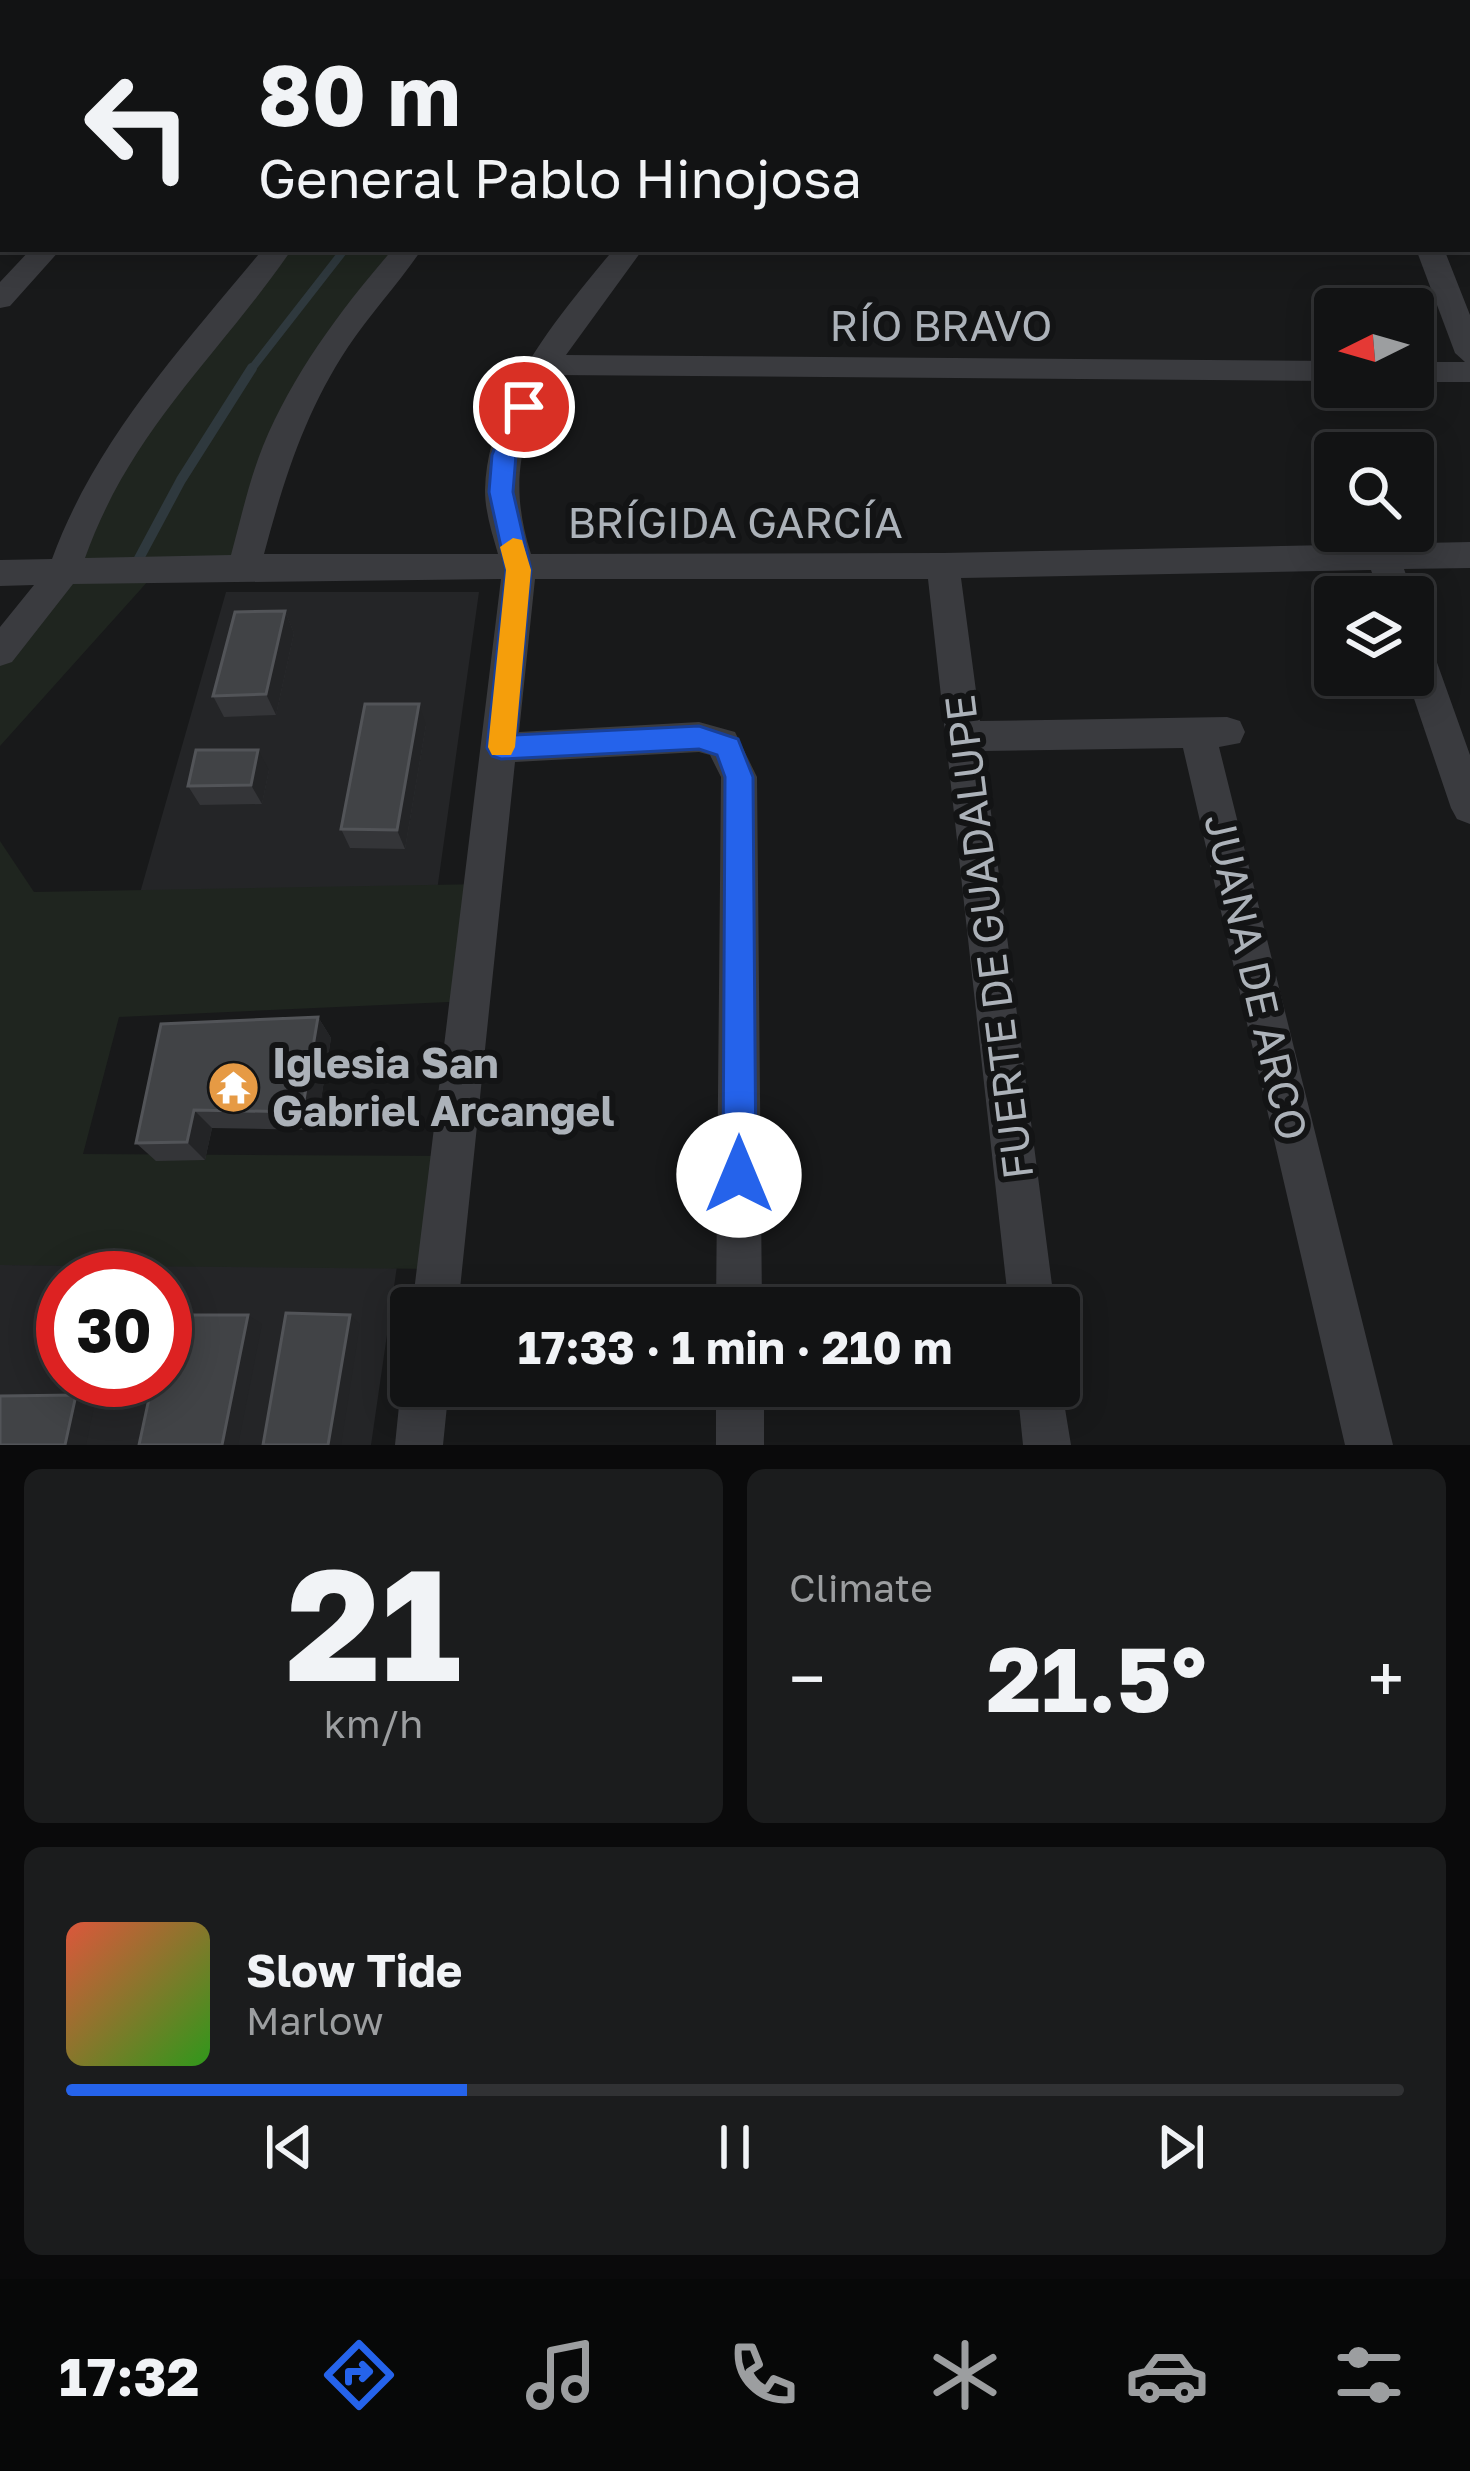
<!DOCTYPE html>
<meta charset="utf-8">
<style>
:root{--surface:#121314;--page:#1b1c1d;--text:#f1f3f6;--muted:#9c9ea0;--line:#313234;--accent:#2563eb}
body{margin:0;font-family:"Golos Text",sans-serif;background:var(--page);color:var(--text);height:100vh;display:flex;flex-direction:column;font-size:45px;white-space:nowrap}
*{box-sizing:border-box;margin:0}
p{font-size:39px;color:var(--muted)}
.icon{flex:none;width:66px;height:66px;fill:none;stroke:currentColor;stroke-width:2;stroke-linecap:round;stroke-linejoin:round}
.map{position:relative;height:1445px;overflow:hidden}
.sheet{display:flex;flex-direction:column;gap:24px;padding:24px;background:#0a0a0b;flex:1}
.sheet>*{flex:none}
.guide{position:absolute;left:0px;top:0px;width:1470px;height:252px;box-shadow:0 6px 30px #0003,0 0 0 3px var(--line);background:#121314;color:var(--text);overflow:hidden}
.needle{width:78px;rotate:265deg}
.fabs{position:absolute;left:1314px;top:288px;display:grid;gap:24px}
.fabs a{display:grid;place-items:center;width:120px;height:120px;border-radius:12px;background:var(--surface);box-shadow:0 6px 30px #0003,0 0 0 3px var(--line);font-size:60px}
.speed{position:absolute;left:36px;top:1251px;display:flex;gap:24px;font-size:60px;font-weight:700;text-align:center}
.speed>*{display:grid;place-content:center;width:156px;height:156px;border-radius:50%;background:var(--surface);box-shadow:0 6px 30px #0003,0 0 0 3px var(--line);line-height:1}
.speed .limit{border:18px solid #d22;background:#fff;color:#111}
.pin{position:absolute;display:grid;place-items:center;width:102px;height:102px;color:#fff;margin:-51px;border:6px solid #fff;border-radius:50%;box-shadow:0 3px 12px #0007}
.me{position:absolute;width:132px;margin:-66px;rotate:0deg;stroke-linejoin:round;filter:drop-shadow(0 0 9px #0008)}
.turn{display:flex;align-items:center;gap:42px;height:252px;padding:0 60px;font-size:54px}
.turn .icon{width:156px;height:156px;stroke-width:2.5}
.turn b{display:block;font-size:84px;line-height:102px}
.big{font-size:90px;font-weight:700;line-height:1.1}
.sheet .tile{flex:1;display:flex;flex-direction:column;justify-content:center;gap:18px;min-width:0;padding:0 42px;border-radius:18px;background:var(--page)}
.sheet .dial{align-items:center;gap:0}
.dial b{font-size:156px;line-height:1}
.song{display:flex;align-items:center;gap:36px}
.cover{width:144px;height:144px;border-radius:18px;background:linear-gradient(135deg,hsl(10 70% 55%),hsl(110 70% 35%))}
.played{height:12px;border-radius:6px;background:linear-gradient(90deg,var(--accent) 30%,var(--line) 30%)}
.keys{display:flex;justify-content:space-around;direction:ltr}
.heat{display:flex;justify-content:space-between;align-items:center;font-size:66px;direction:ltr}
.sheet .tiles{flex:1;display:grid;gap:24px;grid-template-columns:1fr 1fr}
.tile:last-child{grid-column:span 2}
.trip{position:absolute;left:390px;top:1287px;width:690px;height:120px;border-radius:12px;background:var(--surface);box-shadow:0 6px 30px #0003,0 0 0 3px var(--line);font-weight:700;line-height:120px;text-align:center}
.tabs{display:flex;height:192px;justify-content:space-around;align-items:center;background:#070808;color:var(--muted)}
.tabs .icon{width:84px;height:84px}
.tabs .selected{color:var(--accent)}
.tabs b{font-size:54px;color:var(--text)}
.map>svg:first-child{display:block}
.built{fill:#242527;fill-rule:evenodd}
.green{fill:#1f251f}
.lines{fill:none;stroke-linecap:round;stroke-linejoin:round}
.stream-far1{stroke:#2f393e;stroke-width:8}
.stream{stroke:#2f393e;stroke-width:10}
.minor{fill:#3a3b3f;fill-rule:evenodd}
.wall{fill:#343538}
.shaded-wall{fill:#232426}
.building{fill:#414346;stroke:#525458;stroke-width:3}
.route{fill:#2563eb;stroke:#184099;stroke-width:3}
.slow{fill:#f59e0b}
.labels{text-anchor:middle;stroke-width:12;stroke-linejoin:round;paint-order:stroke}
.street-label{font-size:42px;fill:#acb2b9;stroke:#131415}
.poi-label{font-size:42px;font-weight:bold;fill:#acb2b9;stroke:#131415;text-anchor:start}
</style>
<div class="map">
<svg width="1470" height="1445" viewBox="0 0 1470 1445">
<rect width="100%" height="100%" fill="#18191a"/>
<path class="built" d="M 226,592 L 479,592 L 437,891 L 140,893 Z
M 0,1265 L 397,1266 L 371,1445 L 0,1445 ZM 63,1278 L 165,1278 L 165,1380 L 63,1380 Z"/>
<path class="green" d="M 278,249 L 408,249 L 317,372 L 244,567 L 158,570 L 0,746 L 0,645 L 82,521 Z
M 0,841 L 34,892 L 485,884 L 471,1001 L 119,1017 L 83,1154 L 453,1156 L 439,1269 L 0,1265 Z"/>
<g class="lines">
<path class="stream-far1" d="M 250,371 L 345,249"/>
<path class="stream" d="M 136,564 L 181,480 L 252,368"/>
<path class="minor" d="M 310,0 L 336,0 L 308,3 Z
M 481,0 L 506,0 L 479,3 Z
M 607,0 L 631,0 L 605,3 Z
M 794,0 L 1037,0 L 1039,3 L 795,3 Z
M 1314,0 L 1338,0 L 1340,3 L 1316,3 Z
M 0,58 L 3,58 L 3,72 L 0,72 Z
M 0,168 L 3,168 L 3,184 L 0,184 Z
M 31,249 L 61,249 L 10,306 L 0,308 L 0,282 Z
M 263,249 L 292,249 C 218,357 131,429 85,558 L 231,555 C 241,518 249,481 263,446 C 293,373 342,308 393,249 L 422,249 C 399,283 371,313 348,347 C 305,412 284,479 264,554 L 498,554 C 492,533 485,512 485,490 C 487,400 559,315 614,249 L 643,249 L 566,355 L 1335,361 L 1335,381 L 554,375 C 519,438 509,484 531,554 L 943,553 L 1470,542 L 1470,568 L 1404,569 L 1414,597 L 1413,599 L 1380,597 L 1371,570 L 961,578 L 980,721 L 1227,717 L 1240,721 L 1245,732 L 1240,743 L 1219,747 L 1393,1445 L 1345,1445 L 1183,748 L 983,751 L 1055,1308 L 1009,1308 L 928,579 L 535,579 L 519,732 L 699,722 L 735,732 L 757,777 L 762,1308 L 716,1308 L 721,777 L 710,755 L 699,752 L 515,762 L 458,1308 L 412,1308 L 501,579 L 73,584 L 12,662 L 0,666 L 0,627 L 34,585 L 0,586 L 0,560 L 52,559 C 96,439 183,346 263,249 Z
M 1416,249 L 1444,249 L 1470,315 L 1470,382 L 1413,382 L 1413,362 L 1465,362 L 1455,353 Z
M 1413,629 L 1425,633 L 1430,643 L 1470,755 L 1470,824 L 1457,819 L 1451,808 L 1406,675 L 1413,675 Z
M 411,1368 L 411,1386 L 449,1386 L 443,1445 L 395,1445 L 401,1386 Z
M 1059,1372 L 1071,1445 L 1023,1445 L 1017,1386 L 1059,1386 Z
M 716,1386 L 764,1386 L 764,1445 L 716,1445 Z"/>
</g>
<path class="wall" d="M 285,611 L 294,633 L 276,715 L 224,717 L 213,696 Z
M 426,725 L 405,849 L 350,848 L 341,829 Z
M 269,770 L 262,804 L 200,805 L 188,786 Z
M 318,1017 L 331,1038 L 316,1130 L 212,1128 L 205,1160 L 156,1161 L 136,1143 Z"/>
<path class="shaded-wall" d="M 285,611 L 294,633 L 276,715 L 266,694 Z
M 419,704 L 426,725 L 405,849 L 397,830 Z
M 258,750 L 269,770 L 262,804 L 251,785 Z
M 318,1017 L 331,1038 L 316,1130 L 302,1112 Z
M 194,1110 L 212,1128 L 205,1160 L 187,1142 Z
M 248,1315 L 262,1324 L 238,1445 L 222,1445 Z
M 350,1315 L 360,1324 L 341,1445 L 328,1445 Z
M 76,1395 L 95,1402 L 86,1445 L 65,1445 Z"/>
<path class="building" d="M 285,611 L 266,694 L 213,696 L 235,612 Z
M 365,704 L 419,704 L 397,830 L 341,829 Z
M 196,750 L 258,750 L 251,785 L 188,786 Z
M 318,1017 L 302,1112 L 194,1110 L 187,1142 L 136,1143 L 161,1024 Z
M 286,1313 L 350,1315 L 328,1445 L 263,1445 Z
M 167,1315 L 248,1315 L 222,1445 L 139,1445 L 153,1380 L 165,1380 L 165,1324 Z
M 76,1395 L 65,1445 L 0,1445 L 0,1396 Z"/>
<path class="route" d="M 524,399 L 535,407 L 516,455 L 513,492 L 531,570 L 516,735 L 699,726 L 738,739 L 753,777 L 756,1175 L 751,1187 L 739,1192 L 727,1187 L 723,1175 L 725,777 L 717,755 L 699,749 L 501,759 L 492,756 L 487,748 L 506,570 L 489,492 L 492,455 L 512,407 Z"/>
<path class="slow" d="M 513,538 L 522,540 L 531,570 L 515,747 L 511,755 L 492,755 L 488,747 L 506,570 L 500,547 Z"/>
<defs>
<symbol id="temple-disc" viewBox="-11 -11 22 22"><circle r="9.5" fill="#e69a44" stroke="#131415"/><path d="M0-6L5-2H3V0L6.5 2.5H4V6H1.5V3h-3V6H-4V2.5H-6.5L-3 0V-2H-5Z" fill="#fff"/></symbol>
</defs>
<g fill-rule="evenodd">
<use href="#temple-disc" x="204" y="1058" width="59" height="59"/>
</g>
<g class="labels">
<g class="street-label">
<text x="941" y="341">RÍO BRAVO</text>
<text x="735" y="538">BRÍGIDA GARCÍA</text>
<text transform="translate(989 937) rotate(-97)" y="15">FUERTE DE GUADALUPE</text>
<text transform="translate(1256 977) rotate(77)" y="15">JUANA DE ARCO</text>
</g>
<g class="poi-label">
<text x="272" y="1078">Iglesia San<tspan x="272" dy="48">Gabriel Arcangel</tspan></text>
</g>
</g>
</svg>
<div class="fabs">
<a><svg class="needle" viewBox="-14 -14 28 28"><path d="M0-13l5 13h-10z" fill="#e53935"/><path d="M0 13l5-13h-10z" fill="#9c9ea0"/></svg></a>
<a><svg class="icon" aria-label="search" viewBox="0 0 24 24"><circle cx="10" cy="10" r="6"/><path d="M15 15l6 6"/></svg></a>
<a><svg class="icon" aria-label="layers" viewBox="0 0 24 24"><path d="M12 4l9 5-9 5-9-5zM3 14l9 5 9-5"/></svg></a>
</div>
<div class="speed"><div class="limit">30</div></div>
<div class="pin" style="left:524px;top:407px;background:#d93025"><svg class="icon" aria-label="arrive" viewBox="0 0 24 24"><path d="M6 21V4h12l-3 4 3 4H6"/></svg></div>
<svg class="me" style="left:739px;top:1175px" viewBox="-20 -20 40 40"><circle r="19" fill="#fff"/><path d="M0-13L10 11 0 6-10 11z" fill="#2563eb"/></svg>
<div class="trip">17:33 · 1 min · 210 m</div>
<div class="guide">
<div class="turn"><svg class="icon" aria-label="left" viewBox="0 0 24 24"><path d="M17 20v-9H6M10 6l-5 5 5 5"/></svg><div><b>80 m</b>General Pablo Hinojosa</div></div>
</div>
</div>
<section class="sheet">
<div class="tiles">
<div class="tile dial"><b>21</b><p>km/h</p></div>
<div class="tile"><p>Climate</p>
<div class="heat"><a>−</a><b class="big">21.5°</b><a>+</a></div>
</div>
<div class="tile">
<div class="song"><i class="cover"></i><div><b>Slow Tide</b><p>Marlow</p></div></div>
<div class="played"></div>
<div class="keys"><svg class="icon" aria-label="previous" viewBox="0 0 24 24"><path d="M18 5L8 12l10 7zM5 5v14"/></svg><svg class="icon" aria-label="pause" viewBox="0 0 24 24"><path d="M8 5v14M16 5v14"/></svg><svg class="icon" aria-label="next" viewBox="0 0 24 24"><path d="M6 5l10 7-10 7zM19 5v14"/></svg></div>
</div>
</div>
</section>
<nav class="tabs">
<b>17:32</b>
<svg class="icon selected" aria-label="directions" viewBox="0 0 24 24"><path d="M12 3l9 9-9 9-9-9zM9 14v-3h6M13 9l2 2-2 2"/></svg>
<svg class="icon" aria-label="music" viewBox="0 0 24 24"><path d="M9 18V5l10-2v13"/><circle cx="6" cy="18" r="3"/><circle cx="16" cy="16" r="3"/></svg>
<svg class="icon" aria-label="phone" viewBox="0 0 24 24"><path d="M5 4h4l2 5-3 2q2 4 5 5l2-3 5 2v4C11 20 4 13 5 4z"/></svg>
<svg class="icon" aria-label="climate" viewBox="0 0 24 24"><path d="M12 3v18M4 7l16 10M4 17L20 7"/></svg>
<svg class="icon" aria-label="car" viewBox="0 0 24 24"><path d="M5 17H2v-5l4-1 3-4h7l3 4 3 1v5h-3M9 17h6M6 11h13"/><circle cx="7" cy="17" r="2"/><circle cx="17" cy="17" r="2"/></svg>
<svg class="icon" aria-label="filters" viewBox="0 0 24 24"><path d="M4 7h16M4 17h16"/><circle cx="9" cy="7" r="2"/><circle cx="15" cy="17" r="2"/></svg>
</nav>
